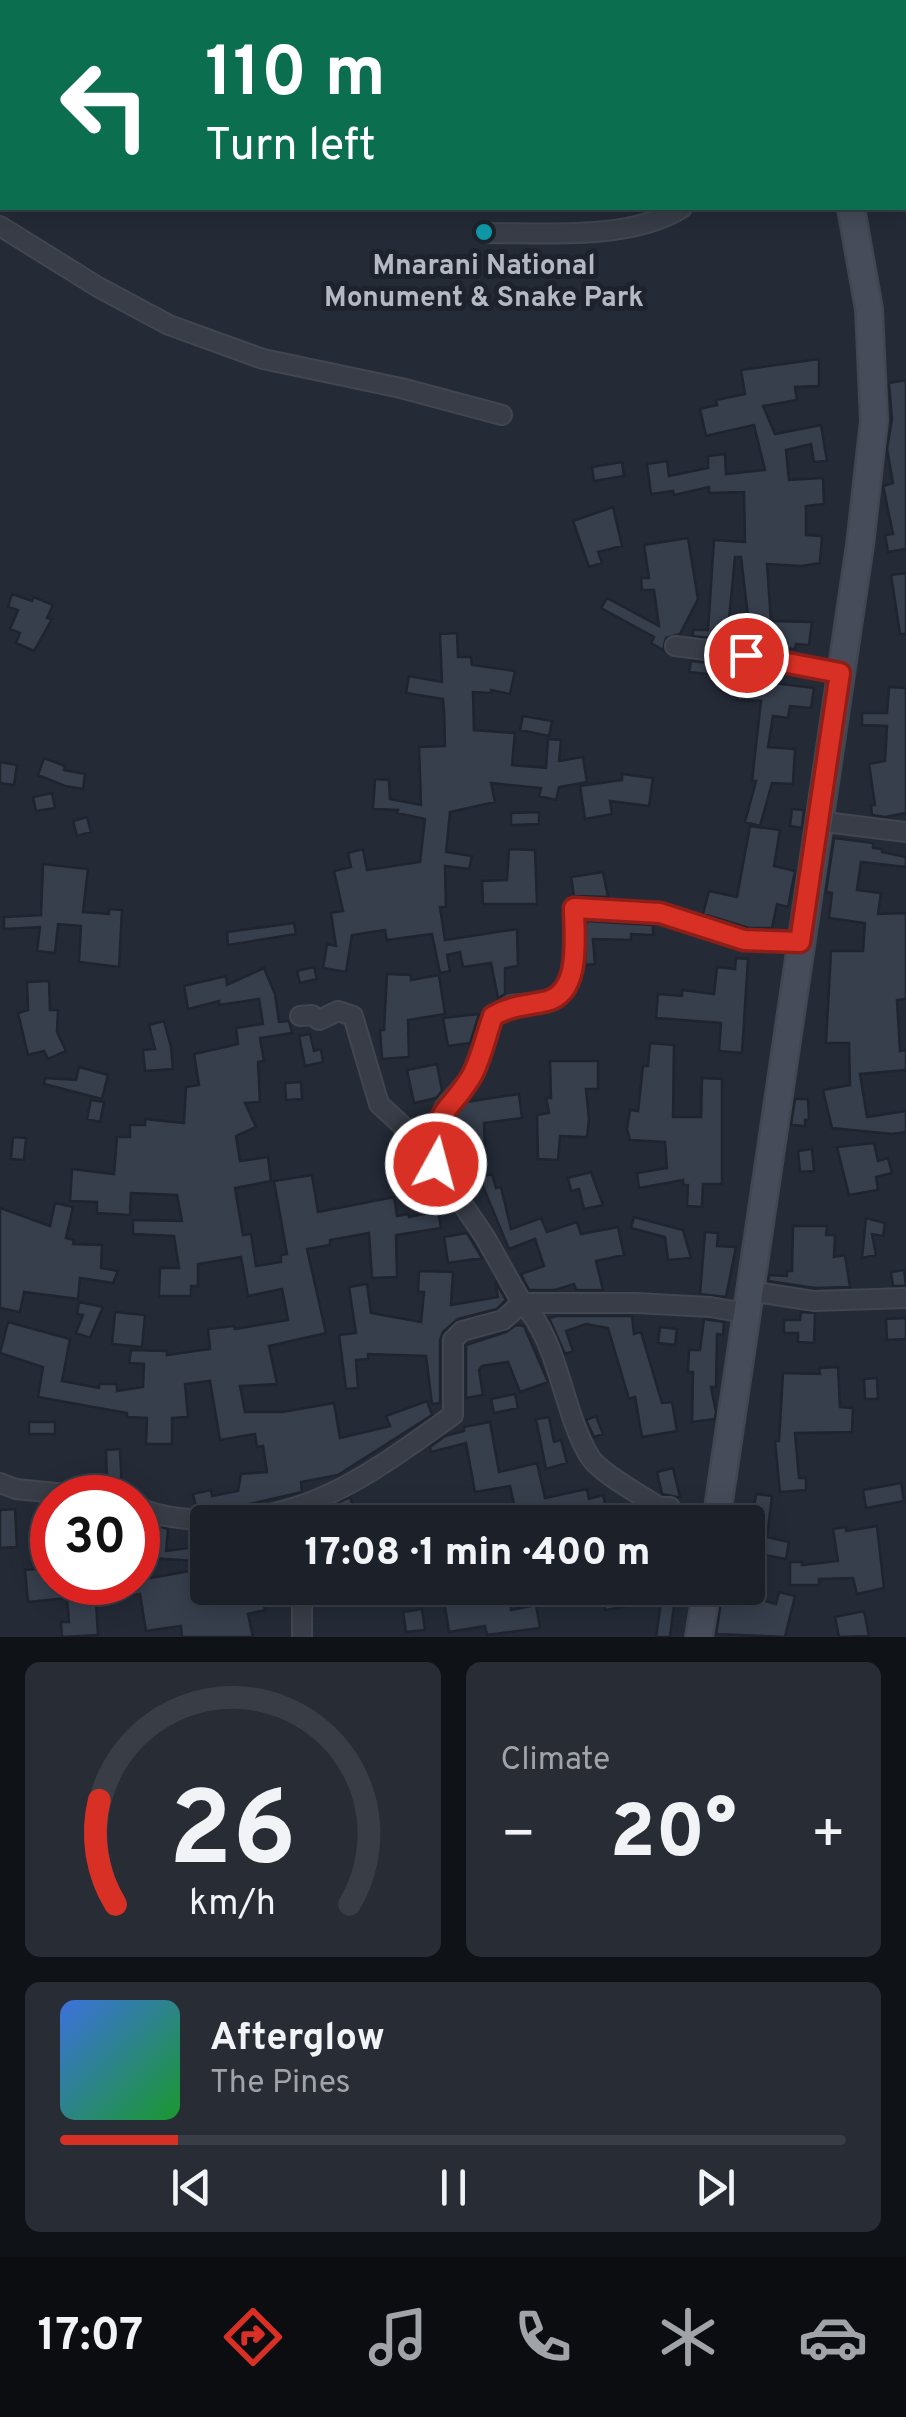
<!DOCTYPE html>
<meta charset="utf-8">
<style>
:root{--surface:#1b2029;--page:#282d35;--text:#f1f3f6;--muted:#a0a3a8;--line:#393e46;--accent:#d93025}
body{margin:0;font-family:Overpass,sans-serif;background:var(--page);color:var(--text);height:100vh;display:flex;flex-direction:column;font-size:38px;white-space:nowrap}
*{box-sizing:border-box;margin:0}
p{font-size:32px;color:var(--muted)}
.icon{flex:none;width:55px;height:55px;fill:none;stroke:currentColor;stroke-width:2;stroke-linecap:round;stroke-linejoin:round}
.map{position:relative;height:1637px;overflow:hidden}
.sheet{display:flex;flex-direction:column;gap:25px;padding:25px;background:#0f1217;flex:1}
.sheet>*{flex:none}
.banner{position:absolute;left:0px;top:0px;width:908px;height:210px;box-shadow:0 5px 25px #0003,0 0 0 2px var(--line);background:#0b6e4f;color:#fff;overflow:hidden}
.speed{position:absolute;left:30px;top:1475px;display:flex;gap:20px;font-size:50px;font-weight:700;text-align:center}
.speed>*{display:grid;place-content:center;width:130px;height:130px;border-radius:50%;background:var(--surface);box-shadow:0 5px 25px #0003,0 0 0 2px var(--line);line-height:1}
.speed .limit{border:15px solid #d22;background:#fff;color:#111}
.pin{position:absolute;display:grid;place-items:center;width:85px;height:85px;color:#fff;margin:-42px;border:5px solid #fff;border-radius:50%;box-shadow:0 2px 10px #0007}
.me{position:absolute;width:110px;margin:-55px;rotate:7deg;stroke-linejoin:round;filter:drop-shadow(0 0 8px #0008)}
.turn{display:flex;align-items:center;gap:35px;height:210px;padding:0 40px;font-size:45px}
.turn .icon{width:130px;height:130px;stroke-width:2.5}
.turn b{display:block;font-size:70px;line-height:85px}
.big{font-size:75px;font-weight:800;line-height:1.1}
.sheet .widget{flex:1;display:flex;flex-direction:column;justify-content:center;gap:15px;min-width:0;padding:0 35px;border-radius:15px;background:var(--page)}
.sheet .dial{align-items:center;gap:0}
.dial svg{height:260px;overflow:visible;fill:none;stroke:var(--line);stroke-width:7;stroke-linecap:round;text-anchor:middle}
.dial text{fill:var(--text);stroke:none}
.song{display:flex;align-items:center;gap:30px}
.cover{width:120px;height:120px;border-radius:15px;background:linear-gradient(135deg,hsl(220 70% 55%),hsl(130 70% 35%))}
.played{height:10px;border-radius:5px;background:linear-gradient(90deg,var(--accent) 15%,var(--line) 15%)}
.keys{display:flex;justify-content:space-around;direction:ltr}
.heat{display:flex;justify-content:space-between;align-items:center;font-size:55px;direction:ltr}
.sheet .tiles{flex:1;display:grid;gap:25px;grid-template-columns:1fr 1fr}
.widget:last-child{grid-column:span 2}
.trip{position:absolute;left:190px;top:1505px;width:575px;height:100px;border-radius:10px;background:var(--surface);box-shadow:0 5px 25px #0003,0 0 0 2px var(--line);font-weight:800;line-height:100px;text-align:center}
.tabs{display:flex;height:160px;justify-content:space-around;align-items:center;background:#0b0d10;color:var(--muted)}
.tabs .icon{width:70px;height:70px}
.tabs .active{color:var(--accent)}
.tabs b{font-size:45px;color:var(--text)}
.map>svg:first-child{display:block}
.building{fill:#373f4d;stroke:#1f242e;stroke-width:2.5}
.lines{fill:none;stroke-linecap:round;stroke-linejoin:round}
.street-casing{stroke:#414650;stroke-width:22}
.secondary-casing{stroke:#414650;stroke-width:30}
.street{stroke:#383d47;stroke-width:18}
.secondary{stroke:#464c5a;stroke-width:25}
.route-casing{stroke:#8d1f18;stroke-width:25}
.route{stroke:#d93025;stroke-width:18}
.culture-dot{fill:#0f9aa8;stroke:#1d222c;stroke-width:4}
.labels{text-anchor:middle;stroke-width:10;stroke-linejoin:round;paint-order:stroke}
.poi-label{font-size:28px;font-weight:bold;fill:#b3b8c3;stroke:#1d222c}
</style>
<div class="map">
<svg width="906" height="1637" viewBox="0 0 906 1637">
<rect width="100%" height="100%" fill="#242b37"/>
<path class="building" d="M 819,359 L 819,386 L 795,387 L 797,400 L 763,406 L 775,434 L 821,425 L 827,461 L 814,462 L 811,444 L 786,450 L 789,480 L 823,478 L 824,504 L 806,506 L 806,535 L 822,536 L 820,563 L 802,566 L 767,564 L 771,621 L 812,622 L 809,645 L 796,644 L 795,649 L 773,647 L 774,640 L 751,642 L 741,557 L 735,557 L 727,640 L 693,636 L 693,630 L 708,630 L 714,540 L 745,542 L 744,492 L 709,493 L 709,487 L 674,495 L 673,491 L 651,494 L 647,464 L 667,461 L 669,476 L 708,468 L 708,456 L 725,454 L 726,474 L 765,470 L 754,425 L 706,436 L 700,409 L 717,405 L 716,400 L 745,394 L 741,370 Z
M 906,380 L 906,549 L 888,552 L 885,535 L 893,534 L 883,486 L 893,483 L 887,449 L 892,419 L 889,383 Z
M 622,462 L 624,476 L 594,481 L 592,467 Z
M 613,507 L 622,546 L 598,552 L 602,563 L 589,567 L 573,521 Z
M 688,538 L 698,599 L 680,634 L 666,638 L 663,650 L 651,643 L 654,637 L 601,608 L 607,598 L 659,626 L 654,590 L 642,590 L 641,578 L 649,578 L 644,545 Z
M 906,573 L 906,634 L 900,634 L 891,575 Z
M 12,594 L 32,601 L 34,597 L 53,605 L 47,618 L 52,619 L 34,651 L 16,643 L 20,633 L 10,629 L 18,610 L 8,607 Z
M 457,633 L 458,657 L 471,657 L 472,665 L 515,671 L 510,694 L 491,690 L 491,693 L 473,692 L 474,730 L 515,733 L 512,765 L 546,768 L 548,739 L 561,740 L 559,761 L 583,757 L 587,782 L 559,787 L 556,800 L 539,796 L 541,788 L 491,783 L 495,802 L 450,812 L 446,852 L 472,856 L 469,869 L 445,866 L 446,907 L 440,907 L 445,940 L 517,929 L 518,966 L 505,968 L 505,994 L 498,998 L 491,963 L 463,967 L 460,952 L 447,955 L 450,971 L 440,973 L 432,934 L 387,940 L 385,930 L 352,935 L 346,972 L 323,968 L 327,944 L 336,946 L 331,913 L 343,911 L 334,871 L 351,867 L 348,853 L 363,849 L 367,870 L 420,862 L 425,819 L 397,813 L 398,810 L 373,809 L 375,779 L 389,780 L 390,799 L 421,805 L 419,747 L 445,746 L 444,711 L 443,699 L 406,693 L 409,676 L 442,682 L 440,634 Z
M 691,661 L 718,664 L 717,675 L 689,672 Z
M 751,669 L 765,671 L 764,682 L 814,688 L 811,708 L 790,706 L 788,718 L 773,716 L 768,747 L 795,749 L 793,784 L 772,783 L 760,826 L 745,822 L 756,781 L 752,781 L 761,701 L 737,700 L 738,683 L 749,684 Z
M 889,687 L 906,688 L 906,813 L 885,817 L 872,815 L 871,805 L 875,805 L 869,764 L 885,761 L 887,726 L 862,725 L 862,713 L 887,713 Z
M 523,716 L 552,721 L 549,736 L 520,730 Z
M 44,758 L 65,766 L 64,770 L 85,774 L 83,789 L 65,786 L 38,775 Z
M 0,762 L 17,765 L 14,785 L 0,783 Z
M 622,774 L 653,778 L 649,806 L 610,801 L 612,814 L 585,819 L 580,786 L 622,780 Z
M 52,793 L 55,808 L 36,811 L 33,797 Z
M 792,809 L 804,810 L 802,828 L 790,826 Z
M 539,812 L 539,824 L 511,825 L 511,813 Z
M 87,817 L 91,832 L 77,836 L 73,821 Z
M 750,826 L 780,830 L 774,866 L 795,871 L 788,907 L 777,904 L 772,928 L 749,928 L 703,914 L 709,891 L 737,897 Z
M 834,838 L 873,843 L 873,848 L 882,849 L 882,852 L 906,857 L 906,867 L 861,862 L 857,890 L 881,893 L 878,914 L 906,913 L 906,999 L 897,1000 L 900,1051 L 906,1050 L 906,1070 L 860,1074 L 867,1117 L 906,1111 L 906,1132 L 892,1134 L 832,1128 L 823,1090 L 850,1085 L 849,1043 L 826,1043 L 831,951 L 863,951 L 865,923 L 829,918 L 832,893 L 826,892 Z
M 509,849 L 535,850 L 537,904 L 483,904 L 482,881 L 507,880 Z
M 43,864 L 88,869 L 83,912 L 109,914 L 109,909 L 122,910 L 119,967 L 79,962 L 81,926 L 58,924 L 55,953 L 37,951 L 40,927 L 4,929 L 4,917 L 41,915 Z
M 603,872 L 608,897 L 574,896 L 571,877 Z
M 586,921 L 653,925 L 653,935 L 631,934 L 631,940 L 593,939 L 595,964 L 585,965 Z
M 294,923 L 296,934 L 228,945 L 227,932 Z
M 736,958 L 748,959 L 742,1053 L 719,1051 L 721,1023 L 656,1018 L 658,994 L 682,996 L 682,990 L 714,994 L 717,967 L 735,969 Z
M 314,967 L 317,979 L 300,983 L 297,971 Z
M 264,968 L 275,994 L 279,1022 L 289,1021 L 292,1033 L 260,1038 L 264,1061 L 258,1062 L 260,1102 L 245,1103 L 256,1127 L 236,1136 L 240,1161 L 268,1157 L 271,1181 L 235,1188 L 243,1235 L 251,1234 L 256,1266 L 281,1262 L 281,1255 L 287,1254 L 274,1181 L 312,1175 L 318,1212 L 394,1197 L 397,1216 L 408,1214 L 409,1217 L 438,1211 L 441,1228 L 396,1235 L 397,1277 L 372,1278 L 369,1233 L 330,1240 L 330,1245 L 307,1249 L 326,1333 L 269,1346 L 277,1384 L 240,1386 L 245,1412 L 282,1412 L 334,1403 L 340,1438 L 390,1426 L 386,1416 L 427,1401 L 432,1415 L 338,1475 L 301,1482 L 302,1492 L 241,1506 L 196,1507 L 193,1494 L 211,1490 L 212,1496 L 238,1491 L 241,1474 L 267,1472 L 263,1446 L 257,1447 L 255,1434 L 220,1440 L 210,1381 L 185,1384 L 188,1417 L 172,1418 L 172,1444 L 146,1444 L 147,1418 L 127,1417 L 127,1413 L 38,1397 L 43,1367 L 0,1353 L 8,1322 L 70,1339 L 62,1381 L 99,1388 L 99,1384 L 117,1384 L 117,1391 L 143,1387 L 144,1364 L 129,1363 L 131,1350 L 167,1351 L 167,1355 L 210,1349 L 208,1329 L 234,1326 L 235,1329 L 288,1320 L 282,1289 L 248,1296 L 241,1257 L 198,1264 L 198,1286 L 191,1286 L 191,1296 L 159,1296 L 160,1268 L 179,1268 L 174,1236 L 133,1234 L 133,1220 L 182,1221 L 177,1195 L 131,1193 L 130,1215 L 97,1213 L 97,1202 L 70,1201 L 72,1169 L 114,1174 L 117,1137 L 130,1137 L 130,1125 L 145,1125 L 145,1119 L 184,1123 L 186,1087 L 199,1085 L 194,1054 L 238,1044 L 236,1028 L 263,1024 L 259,999 L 219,1005 L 219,1001 L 188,1009 L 184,986 L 226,976 L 227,985 Z
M 387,974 L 411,975 L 411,980 L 439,975 L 445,1014 L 408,1020 L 409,1057 L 382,1059 L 380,1030 L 384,1030 Z
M 49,981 L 50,1010 L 58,1010 L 57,1032 L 66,1051 L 48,1059 L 44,1051 L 28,1055 L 18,1013 L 28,1010 L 27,982 Z
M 479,1014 L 470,1043 L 448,1046 L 443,1018 Z
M 164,1021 L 171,1047 L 173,1069 L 145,1071 L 143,1050 L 155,1049 L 149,1025 Z
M 310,1034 L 314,1051 L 321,1049 L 323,1062 L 305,1066 L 299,1036 Z
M 650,1043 L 674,1045 L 673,1117 L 701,1117 L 702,1078 L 722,1079 L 722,1184 L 703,1184 L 702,1207 L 687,1206 L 688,1185 L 683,1185 L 683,1180 L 639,1188 L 637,1173 L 667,1168 L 665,1142 L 630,1140 L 627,1129 L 630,1110 L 638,1111 L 643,1066 L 648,1066 Z
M 550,1061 L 598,1061 L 598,1089 L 586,1089 L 589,1119 L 587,1137 L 560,1136 L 558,1160 L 538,1159 L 537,1115 L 549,1113 L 546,1098 L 551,1098 Z
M 437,1064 L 442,1091 L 436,1098 L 414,1103 L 407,1070 Z
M 79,1067 L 108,1075 L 102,1099 L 44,1084 L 45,1078 L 76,1080 Z
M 301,1082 L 302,1099 L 286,1100 L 285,1083 Z
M 519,1094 L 522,1118 L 484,1123 L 485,1146 L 473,1147 L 474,1150 L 462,1153 L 454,1118 L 466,1102 Z
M 795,1099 L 808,1099 L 809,1119 L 805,1120 L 805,1126 L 791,1125 Z
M 91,1100 L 104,1102 L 100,1122 L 87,1119 Z
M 13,1137 L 26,1138 L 24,1160 L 11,1159 Z
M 874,1143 L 878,1161 L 888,1158 L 892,1173 L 876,1177 L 878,1190 L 849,1195 L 837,1147 Z
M 812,1149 L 814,1171 L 800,1172 L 798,1151 Z
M 420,1164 L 427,1180 L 403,1186 L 400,1170 Z
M 591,1172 L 603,1205 L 584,1209 L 579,1189 L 571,1191 L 568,1178 Z
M 492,1174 L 496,1188 L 501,1187 L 511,1229 L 541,1218 L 547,1232 L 577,1222 L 581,1234 L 618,1227 L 624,1255 L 596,1261 L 603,1290 L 576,1290 L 574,1284 L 555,1290 L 529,1290 L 521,1274 L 544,1266 L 535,1239 L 509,1249 L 479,1177 Z
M 55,1203 L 73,1207 L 66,1238 L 74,1240 L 73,1244 L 102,1245 L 101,1268 L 118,1271 L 113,1283 L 80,1278 L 78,1299 L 24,1292 L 20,1312 L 0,1308 L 0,1208 L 50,1226 Z
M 634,1217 L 683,1230 L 691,1258 L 668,1260 L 665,1237 L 631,1228 Z
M 866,1218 L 885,1223 L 883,1236 L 872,1234 L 876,1255 L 862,1258 Z
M 793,1226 L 827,1226 L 826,1235 L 835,1235 L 834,1257 L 845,1255 L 850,1287 L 815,1288 L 768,1281 L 769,1275 L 787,1276 L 787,1271 L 792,1271 Z
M 705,1232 L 718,1233 L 717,1246 L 736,1247 L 726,1297 L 700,1294 Z
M 467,1233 L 482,1258 L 448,1263 L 444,1237 Z
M 904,1270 L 906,1286 L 893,1286 L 891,1272 Z
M 419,1271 L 453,1272 L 451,1305 L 498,1297 L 495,1281 L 506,1300 L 497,1309 L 458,1319 L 443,1332 L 440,1340 L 440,1403 L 432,1404 L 426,1356 L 368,1354 L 368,1359 L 356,1360 L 358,1388 L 346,1389 L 339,1335 L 356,1333 L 349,1287 L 367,1284 L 371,1313 L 421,1322 L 424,1292 L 418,1292 Z
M 79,1302 L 103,1307 L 90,1338 L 76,1333 L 83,1315 L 77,1314 Z
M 115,1312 L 145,1315 L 142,1347 L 112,1344 Z
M 801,1312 L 815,1313 L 814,1343 L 798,1342 L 798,1333 L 784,1333 L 784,1320 L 800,1320 Z
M 557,1316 L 632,1316 L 634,1334 L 641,1332 L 662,1403 L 672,1402 L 677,1431 L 642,1437 L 635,1397 L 629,1399 L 608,1328 L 586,1324 L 566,1331 L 573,1351 L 565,1354 L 549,1318 Z
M 906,1318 L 906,1339 L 887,1340 L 886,1319 Z
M 704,1319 L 724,1322 L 723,1335 L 717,1334 L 716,1387 L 711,1387 L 716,1412 L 715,1419 L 692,1422 L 693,1372 L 688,1372 L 689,1350 L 700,1350 Z
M 516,1325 L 524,1326 L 548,1382 L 520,1392 L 508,1362 L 482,1366 L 479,1370 L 483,1395 L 466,1398 L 466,1345 L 506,1332 Z
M 660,1327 L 677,1329 L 675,1345 L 658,1343 Z
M 838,1367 L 840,1407 L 853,1408 L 852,1432 L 795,1433 L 799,1478 L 806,1478 L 806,1490 L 780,1492 L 775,1441 L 779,1441 L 783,1373 L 820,1374 L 819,1368 Z
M 877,1378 L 878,1399 L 865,1399 L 864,1379 Z
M 515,1394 L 518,1408 L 494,1413 L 491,1399 Z
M 596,1416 L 603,1434 L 594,1437 L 586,1420 Z
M 549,1417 L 554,1442 L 561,1440 L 567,1463 L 546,1469 L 536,1419 Z
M 29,1422 L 55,1422 L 55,1434 L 29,1434 Z
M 490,1422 L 499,1472 L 537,1463 L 545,1498 L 587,1489 L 589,1499 L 603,1495 L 609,1520 L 518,1522 L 510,1486 L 475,1492 L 466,1443 L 431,1452 L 430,1447 L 445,1436 L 464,1431 L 464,1427 Z
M 120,1449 L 122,1492 L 117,1492 L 107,1486 L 106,1450 Z
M 673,1468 L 680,1497 L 677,1497 L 662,1494 L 657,1472 Z
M 901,1483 L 904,1501 L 866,1508 L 863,1490 Z
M 756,1494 L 772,1496 L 767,1537 L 789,1542 L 786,1559 L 748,1552 Z
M 350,1497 L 359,1522 L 317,1522 L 315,1513 Z
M 15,1509 L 17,1547 L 0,1548 L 0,1510 Z
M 139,1521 L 168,1529 L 166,1551 L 208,1545 L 208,1562 L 138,1557 Z
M 877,1526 L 884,1588 L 857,1594 L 853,1578 L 819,1579 L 819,1585 L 790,1585 L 790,1562 L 802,1562 L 802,1565 L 838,1561 L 833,1529 L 846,1527 L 846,1531 Z
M 48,1568 L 49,1582 L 101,1582 L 102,1586 L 138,1582 L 138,1580 L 208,1568 L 208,1588 L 290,1588 L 290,1594 L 263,1600 L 265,1610 L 248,1614 L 253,1637 L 182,1637 L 181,1626 L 146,1631 L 140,1594 L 96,1601 L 98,1635 L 62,1637 L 61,1622 L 69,1622 L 67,1598 L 28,1602 L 25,1570 Z
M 442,1588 L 508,1588 L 511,1610 L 536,1605 L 540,1628 L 487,1635 L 485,1626 L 449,1632 Z
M 622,1589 L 624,1607 L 605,1610 L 602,1592 Z
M 723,1589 L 776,1604 L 779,1592 L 795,1596 L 785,1637 L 716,1634 Z
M 662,1596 L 675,1598 L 670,1637 L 656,1637 Z
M 422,1609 L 425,1630 L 406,1632 L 403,1612 Z
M 864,1611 L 869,1636 L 839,1637 L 835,1617 Z"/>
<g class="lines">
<defs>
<path id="street" d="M 0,226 L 98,287 L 169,325 L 263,359 L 401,388 L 502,415
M 488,233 C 546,233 632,240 682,208
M 675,646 L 746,655 L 840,673
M 817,821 L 906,832
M 300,1016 L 312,1015 L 319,1020 L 338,1011 L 353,1016 L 379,1104 L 421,1143 L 485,1237 L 522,1303 L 636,1303 L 710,1307 L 746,1313
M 435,1161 L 434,1136 L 444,1108 L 471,1077 L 493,1016 L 511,1005 L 550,1001 L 561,994 L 572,976 L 574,908 L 660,913 L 744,940 L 800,942
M 749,1291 L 814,1301 L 906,1298
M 0,1483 L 16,1489 L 106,1498
M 138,1507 C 157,1517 183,1519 205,1520 C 308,1523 373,1472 453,1415 L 453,1340 L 462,1331 L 503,1320 L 522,1303 C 559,1339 562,1412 590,1457 C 600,1473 641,1495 659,1507 L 670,1507
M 302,1637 L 302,1588"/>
<path id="secondary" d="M 849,2 L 850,0
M 716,1522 L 860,545 L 874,421 L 869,309 L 851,208
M 699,1637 L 707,1588"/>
</defs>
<use href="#street" class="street-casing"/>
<use href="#secondary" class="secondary-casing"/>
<use href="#street" class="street"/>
<use href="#secondary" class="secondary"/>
</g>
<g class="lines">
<defs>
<path id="route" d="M 436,1164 C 432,1109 446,1117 471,1077 C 481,1060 486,1035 493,1016 C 512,1005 526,1006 547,1001 C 582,992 574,935 574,908 L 660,913 L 744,940 L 800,942 L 840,673 L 746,655"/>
</defs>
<use href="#route" class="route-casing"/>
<use href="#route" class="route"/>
</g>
<circle class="culture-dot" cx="484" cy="232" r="10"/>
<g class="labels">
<g class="poi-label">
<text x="484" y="274">Mnarani National<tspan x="484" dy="32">Monument &amp; Snake Park</tspan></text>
</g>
</g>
</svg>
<div class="speed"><div class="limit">30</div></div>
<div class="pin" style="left:746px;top:655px;background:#d93025"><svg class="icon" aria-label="arrive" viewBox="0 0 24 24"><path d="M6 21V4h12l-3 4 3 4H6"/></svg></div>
<svg class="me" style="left:436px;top:1164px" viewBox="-20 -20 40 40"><circle r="17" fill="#d93025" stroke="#fff" stroke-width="3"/><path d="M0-11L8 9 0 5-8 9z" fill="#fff"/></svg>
<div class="trip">17:08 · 1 min · 400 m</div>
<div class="banner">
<div class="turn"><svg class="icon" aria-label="left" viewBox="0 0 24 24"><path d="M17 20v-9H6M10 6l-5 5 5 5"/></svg><div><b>110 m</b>Turn left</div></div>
</div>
</div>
<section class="sheet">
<div class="tiles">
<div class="widget dial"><svg viewBox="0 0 100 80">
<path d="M14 69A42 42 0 1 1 86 69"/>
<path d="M14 69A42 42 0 0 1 9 37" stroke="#d93025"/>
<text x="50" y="56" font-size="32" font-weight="700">26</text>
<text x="50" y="72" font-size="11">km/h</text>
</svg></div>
<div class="widget"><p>Climate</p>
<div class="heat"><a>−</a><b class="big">20°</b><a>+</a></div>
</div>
<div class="widget">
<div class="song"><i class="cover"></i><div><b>Afterglow</b><p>The Pines</p></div></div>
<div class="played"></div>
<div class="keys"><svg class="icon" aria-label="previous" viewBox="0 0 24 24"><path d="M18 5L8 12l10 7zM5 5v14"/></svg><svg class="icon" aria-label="pause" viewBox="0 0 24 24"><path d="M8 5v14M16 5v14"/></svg><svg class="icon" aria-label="next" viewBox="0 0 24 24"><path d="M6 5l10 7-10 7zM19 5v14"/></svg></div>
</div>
</div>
</section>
<nav class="tabs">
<b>17:07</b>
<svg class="icon active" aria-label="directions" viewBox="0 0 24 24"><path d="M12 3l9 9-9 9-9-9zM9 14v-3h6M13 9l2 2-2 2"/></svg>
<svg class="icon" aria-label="music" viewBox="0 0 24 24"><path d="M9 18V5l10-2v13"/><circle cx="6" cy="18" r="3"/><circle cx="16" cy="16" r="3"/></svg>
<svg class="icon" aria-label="phone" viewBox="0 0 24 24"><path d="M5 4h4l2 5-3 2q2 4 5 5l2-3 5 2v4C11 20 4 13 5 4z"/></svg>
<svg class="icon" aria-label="climate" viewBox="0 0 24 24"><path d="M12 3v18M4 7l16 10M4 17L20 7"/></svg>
<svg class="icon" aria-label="car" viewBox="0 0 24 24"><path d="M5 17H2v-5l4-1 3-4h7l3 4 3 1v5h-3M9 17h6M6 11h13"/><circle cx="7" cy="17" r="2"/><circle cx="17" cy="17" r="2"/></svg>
</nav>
